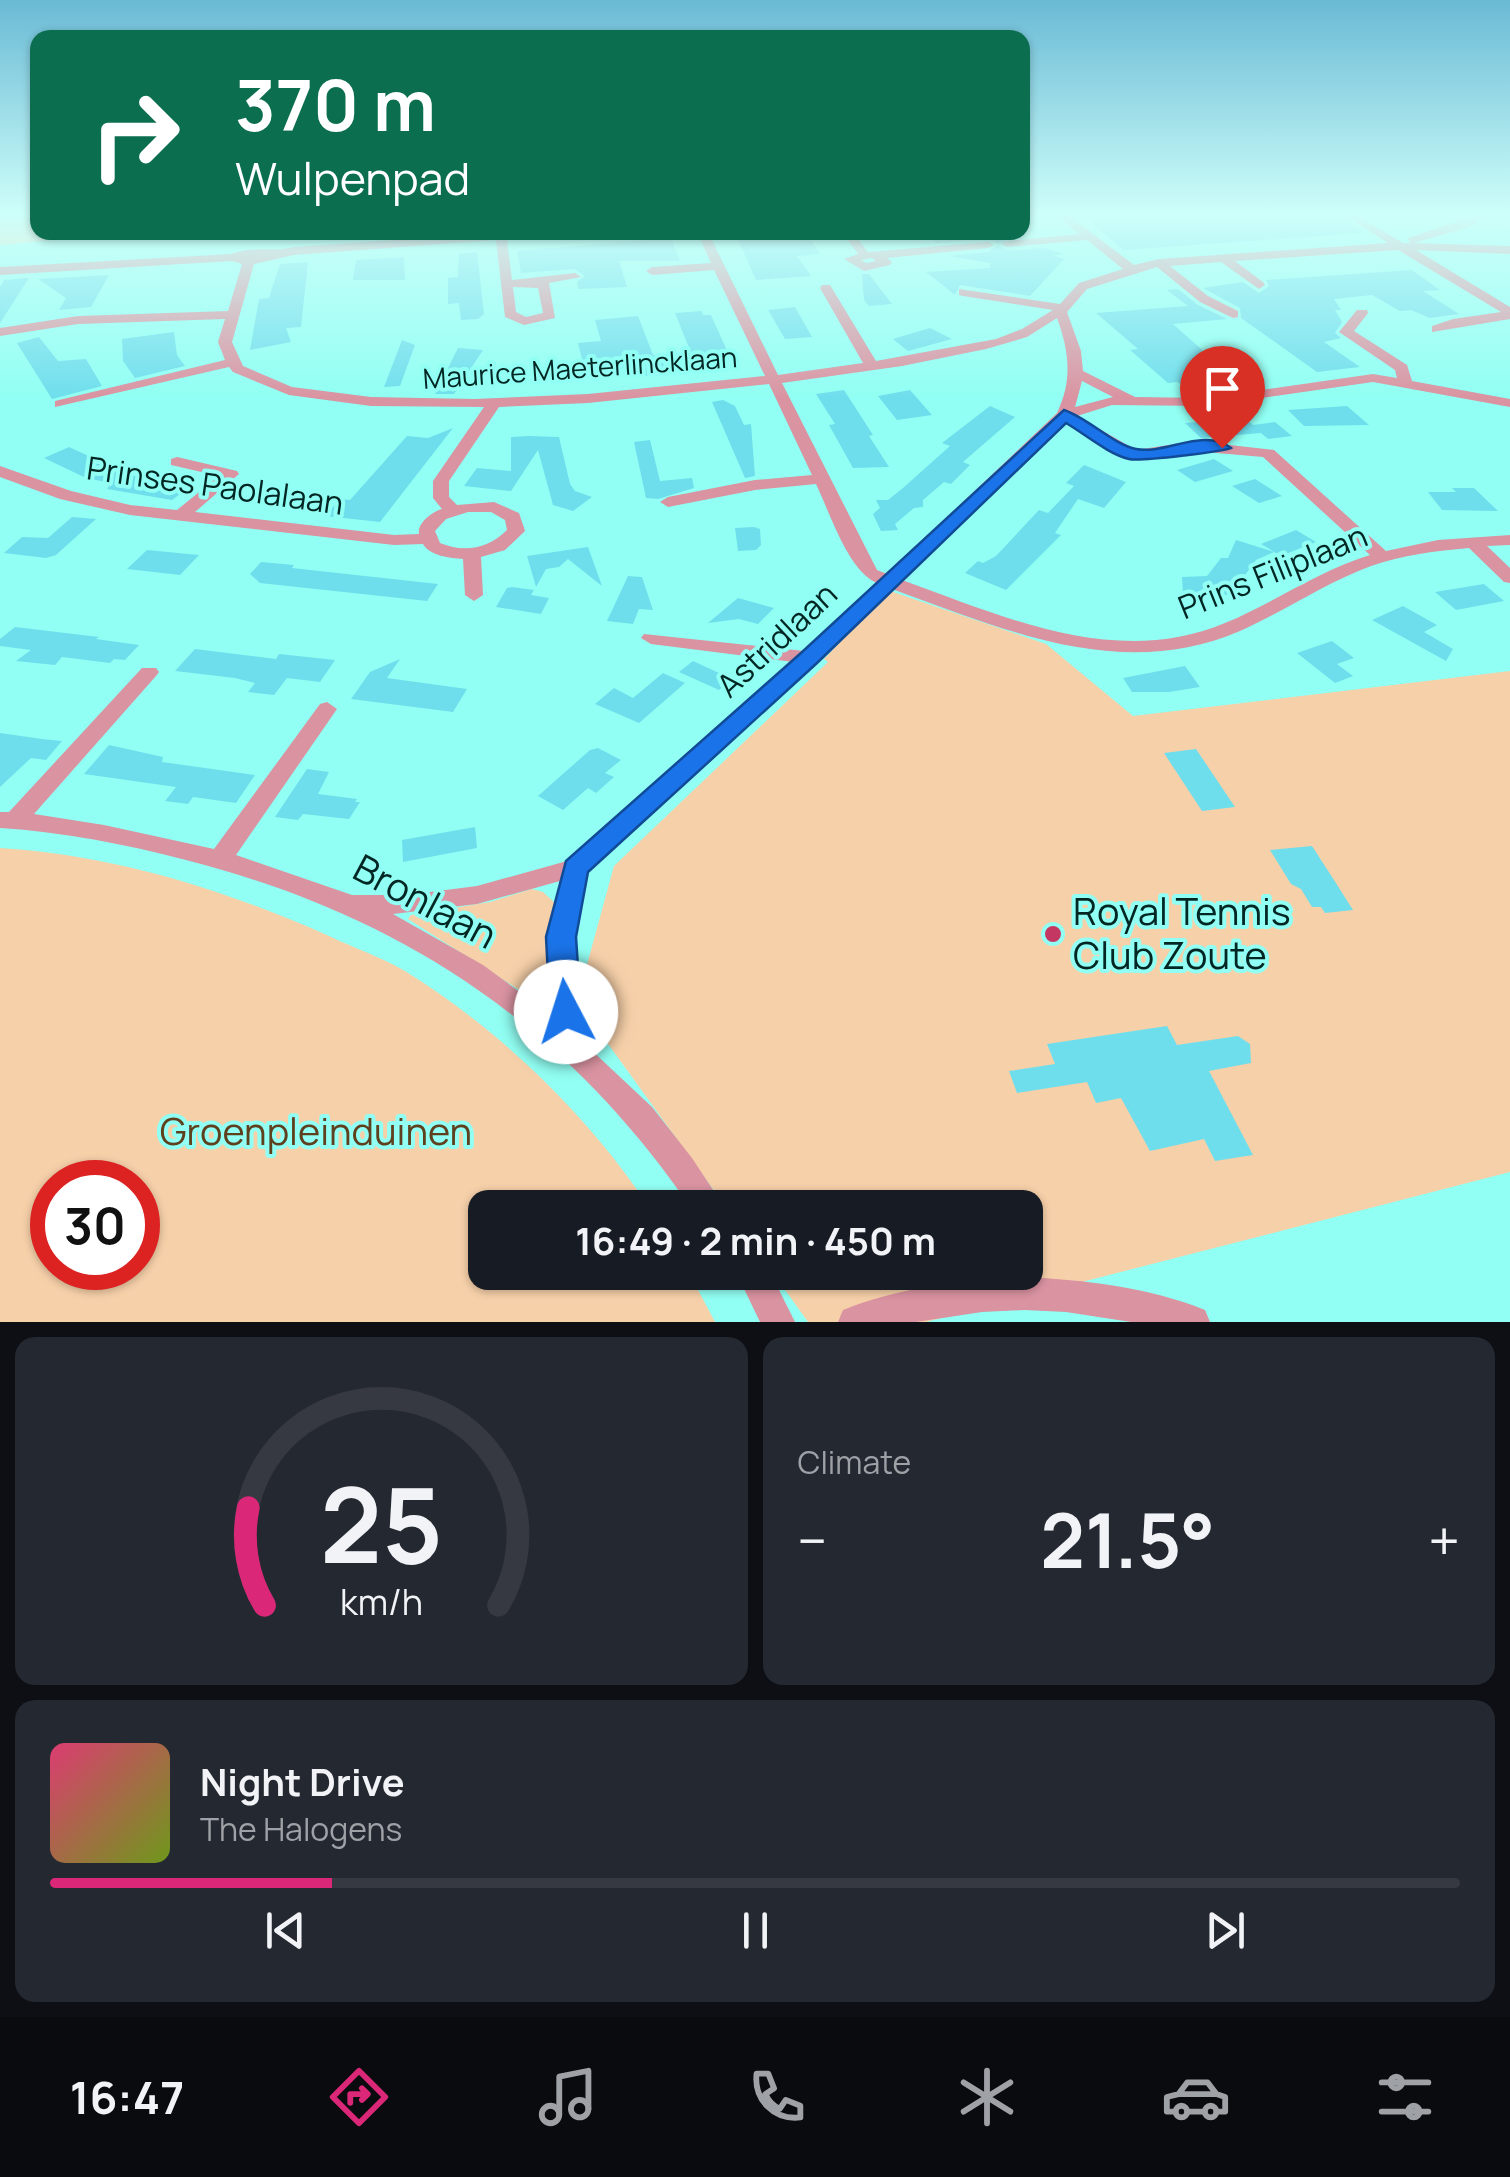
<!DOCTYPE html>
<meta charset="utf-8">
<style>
:root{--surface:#171b24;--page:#242831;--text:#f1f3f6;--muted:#9ea1a6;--line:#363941;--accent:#db2777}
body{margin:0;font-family:Manrope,sans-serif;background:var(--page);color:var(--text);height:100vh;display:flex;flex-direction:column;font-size:38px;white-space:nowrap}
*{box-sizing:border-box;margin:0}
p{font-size:32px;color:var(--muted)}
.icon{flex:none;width:55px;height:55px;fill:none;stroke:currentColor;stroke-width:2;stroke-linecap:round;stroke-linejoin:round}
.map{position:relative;height:1322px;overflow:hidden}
.drawer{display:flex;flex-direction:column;gap:15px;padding:15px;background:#0d0f14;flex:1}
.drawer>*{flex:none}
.top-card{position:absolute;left:30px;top:30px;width:1000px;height:210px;border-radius:20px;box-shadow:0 2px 8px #0004;background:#0b6e4f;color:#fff;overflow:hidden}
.speed{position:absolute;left:30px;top:1160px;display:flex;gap:20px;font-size:50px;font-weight:700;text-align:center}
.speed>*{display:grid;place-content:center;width:130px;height:130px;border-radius:50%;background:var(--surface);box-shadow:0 2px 8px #0004;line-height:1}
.speed .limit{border:15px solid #d22;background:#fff;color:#111}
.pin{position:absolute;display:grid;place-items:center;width:85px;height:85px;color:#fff;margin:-102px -42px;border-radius:50% 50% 50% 0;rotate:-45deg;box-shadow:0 0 10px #0007}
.pin .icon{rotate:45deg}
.me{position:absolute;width:110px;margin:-55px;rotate:355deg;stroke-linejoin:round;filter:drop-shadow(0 0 8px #0008)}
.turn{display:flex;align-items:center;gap:35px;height:210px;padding:0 40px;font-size:45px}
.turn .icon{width:130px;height:130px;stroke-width:2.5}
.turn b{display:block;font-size:70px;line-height:85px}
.big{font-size:75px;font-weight:700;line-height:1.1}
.drawer .card{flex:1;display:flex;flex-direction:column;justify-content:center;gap:15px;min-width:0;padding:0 35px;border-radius:20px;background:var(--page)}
.drawer .dial{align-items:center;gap:0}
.dial svg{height:260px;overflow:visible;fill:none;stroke:var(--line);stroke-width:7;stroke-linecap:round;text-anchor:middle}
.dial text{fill:var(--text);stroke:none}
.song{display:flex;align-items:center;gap:30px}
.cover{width:120px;height:120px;border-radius:15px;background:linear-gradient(135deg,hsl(340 70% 55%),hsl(80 70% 35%))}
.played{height:10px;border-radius:5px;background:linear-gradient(90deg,var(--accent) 20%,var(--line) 20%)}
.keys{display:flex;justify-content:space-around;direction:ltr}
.heat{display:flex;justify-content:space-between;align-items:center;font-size:55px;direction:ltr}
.drawer .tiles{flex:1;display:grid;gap:15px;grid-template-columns:1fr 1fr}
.card:last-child{grid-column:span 2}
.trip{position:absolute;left:468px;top:1190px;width:575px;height:100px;border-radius:20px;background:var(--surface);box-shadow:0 2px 8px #0004;font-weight:700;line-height:100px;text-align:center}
.tab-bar{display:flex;height:160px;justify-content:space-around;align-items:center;background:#090b0e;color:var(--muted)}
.tab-bar .icon{width:70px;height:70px}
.tab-bar .current{color:var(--accent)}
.tab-bar b{font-size:45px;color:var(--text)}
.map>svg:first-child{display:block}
.green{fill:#f6d0a9;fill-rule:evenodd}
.building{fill:#6fdeec}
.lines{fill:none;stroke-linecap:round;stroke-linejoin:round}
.minor{fill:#da93a1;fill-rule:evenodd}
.route{fill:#1a73e8;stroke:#114b97;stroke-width:2.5}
.poi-dot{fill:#c53763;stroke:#91fff3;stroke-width:4}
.labels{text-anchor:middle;stroke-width:8;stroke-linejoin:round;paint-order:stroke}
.far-street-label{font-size:28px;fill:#012623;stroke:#91fff3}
.street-label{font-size:32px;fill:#012623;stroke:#91fff3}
.near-street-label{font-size:38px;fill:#012623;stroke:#91fff3}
.near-poi-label{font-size:38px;fill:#012623;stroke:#91fff3;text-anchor:start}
.near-park-label{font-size:38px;fill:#5f401e;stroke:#91fff3}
</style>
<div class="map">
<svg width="1510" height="1322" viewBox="0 0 1510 1322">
<rect width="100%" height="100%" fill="#91fff3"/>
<path class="green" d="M 6,213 L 37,213 L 38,232 L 127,233 L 0,245 L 0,218 Z
M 890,591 L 1046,644 L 1133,716 L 1510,671 L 1510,1172 L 926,1322 L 808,1322 L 773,1273 L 1025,1272 L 1025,1208 L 726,1207 L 577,1001 L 614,866 L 828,662 L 824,659 Z
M 0,848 C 115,855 225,890 329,936 C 354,948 381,957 405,971 C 500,1030 587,1114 649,1207 L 485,1208 L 485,1272 L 689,1273 L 715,1322 L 0,1322 ZM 52,1182 L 138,1182 L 138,1268 L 52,1268 Z
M 532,889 L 543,892 L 556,904 L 547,956 L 551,1005 L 546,1007 L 408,919 L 411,915 L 490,902 Z"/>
<path class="building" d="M 1081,213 L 1337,213 L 1366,233 L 1123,250 Z
M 806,232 L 820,254 L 797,256 L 811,276 L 756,280 L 735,233 Z
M 967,232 L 1001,232 L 1013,237 L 998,244 L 988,238 L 936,243 L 929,235 Z
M 671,238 L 680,261 L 619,261 L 627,287 L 578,289 L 577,282 L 585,276 L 575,269 L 521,273 L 517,251 Z
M 998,245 L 1007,251 L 1044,248 L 1063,254 L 1052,255 L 1064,259 L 1030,296 L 960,285 L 955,295 L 926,272 L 990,268 L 990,263 L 948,256 L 988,252 Z
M 477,252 L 484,314 L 478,319 L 461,320 L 459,303 L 448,304 L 448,278 L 458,277 L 459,254 Z
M 404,257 L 405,280 L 353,280 L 356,260 Z
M 308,262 L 301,327 L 286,328 L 291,342 L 250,350 L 259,299 L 269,298 L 280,264 Z
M 1412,270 L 1440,290 L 1423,291 L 1459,314 L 1430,318 L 1411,310 L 1400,311 L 1372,295 L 1334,299 L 1341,310 L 1335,310 L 1342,322 L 1335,333 L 1341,338 L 1324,342 L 1360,367 L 1317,372 L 1241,318 L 1240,308 L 1203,288 L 1243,282 L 1259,293 L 1269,286 L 1266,280 Z
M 862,274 L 869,274 L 892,304 L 869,306 L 864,300 Z
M 109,275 L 91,307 L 59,310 L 66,298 L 38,279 Z
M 29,278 L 0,323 L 0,287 L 4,280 Z
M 1178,289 L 1198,305 L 1227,319 L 1173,324 L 1236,380 L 1186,390 L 1178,382 L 1168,383 L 1130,350 L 1138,349 L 1096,313 L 1188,306 L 1167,290 Z
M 795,307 L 812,337 L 785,339 L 768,310 Z
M 702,311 L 703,315 L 711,315 L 729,355 L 712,357 L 715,363 L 696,365 L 675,313 Z
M 638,316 L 653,355 L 661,355 L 669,374 L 631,377 L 628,368 L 585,371 L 578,343 L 601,341 L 595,320 Z
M 930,328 L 952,339 L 908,351 L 893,339 Z
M 174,332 L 177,355 L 185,366 L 135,378 L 123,361 L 122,339 Z
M 39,337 L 58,361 L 86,359 L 102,386 L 52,399 L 17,343 Z
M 402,340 L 415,345 L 400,386 L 384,387 Z
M 458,348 L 483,350 L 454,394 L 435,394 Z
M 844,390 L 873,435 L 869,436 L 889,467 L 853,468 L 829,425 L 835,424 L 816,394 Z
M 910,390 L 932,415 L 897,420 L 878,396 Z
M 723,400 L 735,406 L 744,425 L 751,424 L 755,476 L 745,478 L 712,402 Z
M 990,406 L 1015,417 L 963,462 L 970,465 L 951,484 L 944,482 L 923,500 L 923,507 L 914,508 L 895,524 L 898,530 L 881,531 L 873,514 L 880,508 L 876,500 L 888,500 L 903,488 L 950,446 L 942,443 Z
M 1347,406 L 1369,425 L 1304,426 L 1288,410 Z
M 1246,418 L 1253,425 L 1275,422 L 1292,436 L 1268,439 L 1261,433 L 1201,438 L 1185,423 Z
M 453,428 L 380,522 L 325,516 L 340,499 L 350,500 L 407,436 L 428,438 Z
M 529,436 L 559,437 L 570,484 L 575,491 L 592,497 L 573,511 L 553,505 L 538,450 L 511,491 L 464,486 L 477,468 L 511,471 L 511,437 Z
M 650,440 L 660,481 L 692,478 L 694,488 L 658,499 L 646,498 L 634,442 Z
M 69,447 L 130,475 L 188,488 L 172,500 L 107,489 L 111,483 L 86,478 L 44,458 Z
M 1214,459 L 1233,471 L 1195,482 L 1177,470 Z
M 1084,465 L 1126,482 L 1104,508 L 1078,499 L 1055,533 L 1061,535 L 1006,590 L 965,573 L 978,561 L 983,563 L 996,556 L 1039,510 L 1048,513 L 1074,486 L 1066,483 Z
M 1255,479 L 1282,496 L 1259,503 L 1232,486 Z
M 1452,488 L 1474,488 L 1498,511 L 1442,510 L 1428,492 L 1456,492 Z
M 72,517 L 96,519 L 56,555 L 46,558 L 4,553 L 22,537 L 48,538 Z
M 754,527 L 760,529 L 761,545 L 756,550 L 738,551 L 735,528 Z
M 1296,530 L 1316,542 L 1281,556 L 1261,544 Z
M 1236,540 L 1274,552 L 1256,560 L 1232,593 L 1216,598 L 1183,594 L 1182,577 L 1207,576 L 1221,558 L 1228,558 Z
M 588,547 L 602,586 L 568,559 L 559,567 L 546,569 L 536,587 L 527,556 Z
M 147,550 L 199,555 L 180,575 L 127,569 Z
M 261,562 L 294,565 L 292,568 L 438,584 L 427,601 L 260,583 L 250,574 Z
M 628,576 L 642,577 L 653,610 L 639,609 L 633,624 L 607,621 Z
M 1484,584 L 1504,601 L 1456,610 L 1435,592 Z
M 512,587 L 534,590 L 531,595 L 549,598 L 541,614 L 496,607 L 507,588 Z
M 738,598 L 774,608 L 758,624 L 739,619 L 708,623 Z
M 1403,606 L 1437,625 L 1424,632 L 1453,649 L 1446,661 L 1372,620 Z
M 15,627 L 99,637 L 96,639 L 139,645 L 125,660 L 114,659 L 110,663 L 62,657 L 55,665 L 16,661 L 31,650 L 0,646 L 0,639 Z
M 1332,641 L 1354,658 L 1337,664 L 1353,676 L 1335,683 L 1297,653 Z
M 195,649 L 276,659 L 279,654 L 335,660 L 320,682 L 287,678 L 274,695 L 248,692 L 255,683 L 235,678 L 175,671 Z
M 400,659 L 387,678 L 467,689 L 453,712 L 351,699 L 370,672 Z
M 693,661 L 732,679 L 719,690 L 679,672 Z
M 1185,666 L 1200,687 L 1169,692 L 1132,692 L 1123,678 Z
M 663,673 L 685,683 L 639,723 L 595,704 L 614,688 L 633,698 Z
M 0,733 L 42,739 L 62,741 L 46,760 L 31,758 L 0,787 Z
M 109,745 L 163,757 L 162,762 L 255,775 L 236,803 L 193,797 L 188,804 L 165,801 L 176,787 L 84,774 Z
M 598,748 L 621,760 L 605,773 L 614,777 L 596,793 L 588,788 L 563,810 L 538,796 L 590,750 Z
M 1196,749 L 1235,807 L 1202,811 L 1164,753 Z
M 307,769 L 329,772 L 318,794 L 357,799 L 355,802 L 360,802 L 349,819 L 303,814 L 298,820 L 275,817 Z
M 475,827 L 477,848 L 403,862 L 402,840 Z
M 1312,846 L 1334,880 L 1353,910 L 1325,913 L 1321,907 L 1312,907 L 1301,889 L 1291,884 L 1270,850 Z
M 1167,1026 L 1177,1045 L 1238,1036 L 1250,1044 L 1251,1063 L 1209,1071 L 1253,1155 L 1215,1161 L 1204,1139 L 1150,1151 L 1121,1098 L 1096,1103 L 1087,1082 L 1017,1093 L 1009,1071 L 1055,1064 L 1047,1044 Z"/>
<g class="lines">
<path class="minor" d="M 0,213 L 11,213 L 0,221 Z
M 1054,213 L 1066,213 L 1134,265 L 1159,259 L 1388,243 L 1341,213 L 1353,213 L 1403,243 L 1410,243 L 1408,238 C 1431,231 1475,213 1495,213 L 1469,227 L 1414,243 L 1510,246 L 1510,254 L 1416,250 L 1510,307 L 1510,319 L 1432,332 L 1432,326 L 1453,319 L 1501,312 L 1398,250 L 1235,261 L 1263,282 L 1265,285 L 1259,289 L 1221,262 L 1170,266 L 1208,296 L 1238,311 L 1238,317 L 1233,318 L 1200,302 L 1157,267 L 1087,289 L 1067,312 L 1081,351 L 1083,371 L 1135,397 L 1206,398 L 1373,374 L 1397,378 L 1395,370 L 1339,332 L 1357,310 L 1367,310 L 1368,313 L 1354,331 L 1407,365 L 1412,381 L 1510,399 L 1510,407 L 1373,382 L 1206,406 L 1112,405 L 1077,416 L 1136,450 L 1194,441 L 1274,450 L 1386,551 L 1438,540 L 1510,535 L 1510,545 L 1487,546 L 1510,568 L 1510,583 L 1504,582 L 1469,548 C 1436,551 1402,555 1371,566 C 1325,583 1285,611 1240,631 C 1122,682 1005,630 892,589 L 586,872 L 574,937 L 580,1012 L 571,1031 L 652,1107 L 692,1158 L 725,1208 L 691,1208 C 565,1024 401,915 186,860 C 125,844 63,832 0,828 L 0,812 L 9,812 L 142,668 L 156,668 L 159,672 L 156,676 L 34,814 L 104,825 L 214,849 L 320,704 L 327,702 L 337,709 L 236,855 L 352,895 L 406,895 L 477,886 L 567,861 L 793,662 L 651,644 L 641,638 L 644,634 L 804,651 L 877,583 C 848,571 830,513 816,484 L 755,490 L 668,507 L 660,502 L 668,497 L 755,480 L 812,475 L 769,384 L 588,403 L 499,407 L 449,481 L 449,497 L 457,505 L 494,502 L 519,513 L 525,531 L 505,550 L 481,557 L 483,595 L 474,601 L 465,595 L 463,559 C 450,558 430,556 423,544 L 394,545 L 130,515 L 60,499 L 0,477 L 0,466 L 71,491 L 130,505 L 177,510 L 219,476 L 171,465 L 171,459 L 177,457 L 237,471 L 239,474 L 195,512 L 394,535 L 419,534 C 417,523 432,512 442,509 L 433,498 L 433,481 L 484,407 L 371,406 L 289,395 L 233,372 L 229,367 L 55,407 L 55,401 L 225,360 L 218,342 L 225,319 L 78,324 L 0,336 L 0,328 L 78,316 L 228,311 L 242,264 L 232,261 L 0,275 L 0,267 L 231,254 C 255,245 270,253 294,247 L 510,232 L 571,232 L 507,240 L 512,280 L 575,273 L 581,277 L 549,283 L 555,318 L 524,325 L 505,317 L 496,240 L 294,255 L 254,264 L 232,342 L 243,366 L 292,387 L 371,397 L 474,399 L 588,394 L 765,376 L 714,270 L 652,275 L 646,271 L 652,267 L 711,263 L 697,232 L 708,232 L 778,375 L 863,363 L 820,288 L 822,285 L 830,285 L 876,361 L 996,339 L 1022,329 L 1053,310 L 963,296 L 959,295 L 959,289 L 1060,304 L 1079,283 L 1123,269 L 1087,240 L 1007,247 L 1001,244 L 1007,241 L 1079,234 ZM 513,287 L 538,288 L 543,313 L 526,317 L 516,312 ZM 1057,318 C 1069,351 1073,380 1057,413 L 887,574 L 877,570 L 782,383 L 902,366 L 986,349 L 1027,337 ZM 1082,381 L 1113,397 L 1075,407 ZM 1065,422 L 1133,460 L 1194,451 L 1263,457 L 1370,555 C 1318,571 1274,603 1225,623 C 1116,669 1005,617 902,580 ZM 468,512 L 491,512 L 505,520 L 507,530 C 488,549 464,553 440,543 L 435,531 L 446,519 ZM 560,881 L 548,937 L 551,1015 L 483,965 L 393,914 L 477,904 Z
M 842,232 L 853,232 L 868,252 L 988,242 L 994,245 L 988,248 L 887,258 L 892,262 L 890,265 L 864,271 L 844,259 L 858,254 ZM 872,258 L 876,261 L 866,263 L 861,260 Z
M 736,1272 L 770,1272 L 795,1322 L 760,1322 Z
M 1024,1277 C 1085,1280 1148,1287 1205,1310 L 1210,1322 L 1131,1322 L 1066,1312 L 1024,1310 L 982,1312 L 916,1322 L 838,1322 L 843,1310 C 900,1287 963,1280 1024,1277 Z"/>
</g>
<linearGradient id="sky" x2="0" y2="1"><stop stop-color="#6abad5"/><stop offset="0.54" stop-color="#cefffa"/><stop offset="1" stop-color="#cefffa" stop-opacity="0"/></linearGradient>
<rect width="1510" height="398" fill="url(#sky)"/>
<path class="route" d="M 1064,410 C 1088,418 1114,445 1136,449 C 1165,455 1204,427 1231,448 C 1226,451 1139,462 1129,459 C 1108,454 1085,434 1066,423 L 817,663 L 588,872 L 576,937 L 581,1012 L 577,1021 L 566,1025 L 555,1021 L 550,1012 L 546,937 L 566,861 L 801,653 Z"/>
<circle class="poi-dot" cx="1053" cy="934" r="10"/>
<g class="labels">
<g class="far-street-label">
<text transform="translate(580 368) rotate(-4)" y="10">Maurice Maeterlincklaan</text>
</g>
<g class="street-label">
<text transform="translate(215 486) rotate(8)" y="11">Prinses Paolalaan</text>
<text transform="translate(1273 572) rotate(-22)" y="11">Prins Filiplaan</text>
<text transform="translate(777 640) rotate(-43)" y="11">Astridlaan</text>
</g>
<g class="near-street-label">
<text transform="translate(425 902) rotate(28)" y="13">Bronlaan</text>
</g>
<g class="near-poi-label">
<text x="1073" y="925">Royal Tennis<tspan x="1073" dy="44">Club Zoute</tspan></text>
</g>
<g class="near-park-label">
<text x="316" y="1145">Groenpleinduinen</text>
</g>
</g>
</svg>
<div class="speed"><div class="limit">30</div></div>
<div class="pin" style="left:1222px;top:448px;background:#d93025"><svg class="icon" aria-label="arrive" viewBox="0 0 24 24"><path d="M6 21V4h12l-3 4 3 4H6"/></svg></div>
<svg class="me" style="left:566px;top:1012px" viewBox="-20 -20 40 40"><circle r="19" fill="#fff"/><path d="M0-13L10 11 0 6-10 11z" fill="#1a73e8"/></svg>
<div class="trip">16:49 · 2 min · 450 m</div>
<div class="top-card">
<div class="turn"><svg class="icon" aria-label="right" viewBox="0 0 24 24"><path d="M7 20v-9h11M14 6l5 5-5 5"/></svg><div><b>370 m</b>Wulpenpad</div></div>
</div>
</div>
<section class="drawer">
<div class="tiles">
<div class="card dial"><svg viewBox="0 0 100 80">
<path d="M14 69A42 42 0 1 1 86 69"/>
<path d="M14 69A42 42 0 0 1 9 39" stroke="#db2777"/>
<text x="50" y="56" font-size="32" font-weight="700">25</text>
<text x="50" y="72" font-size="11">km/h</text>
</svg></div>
<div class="card"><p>Climate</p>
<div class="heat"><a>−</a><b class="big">21.5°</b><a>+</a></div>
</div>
<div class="card">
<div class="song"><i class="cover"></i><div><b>Night Drive</b><p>The Halogens</p></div></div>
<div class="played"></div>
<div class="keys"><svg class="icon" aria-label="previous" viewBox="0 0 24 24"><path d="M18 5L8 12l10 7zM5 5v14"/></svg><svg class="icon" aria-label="pause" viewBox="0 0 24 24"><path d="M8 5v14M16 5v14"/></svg><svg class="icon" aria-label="next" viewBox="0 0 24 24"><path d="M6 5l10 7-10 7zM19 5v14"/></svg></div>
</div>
</div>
</section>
<nav class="tab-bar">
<b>16:47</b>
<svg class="icon current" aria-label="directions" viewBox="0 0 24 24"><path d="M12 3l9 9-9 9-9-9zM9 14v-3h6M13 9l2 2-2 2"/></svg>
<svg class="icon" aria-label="music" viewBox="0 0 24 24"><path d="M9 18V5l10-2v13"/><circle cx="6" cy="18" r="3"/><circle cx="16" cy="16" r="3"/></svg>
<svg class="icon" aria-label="phone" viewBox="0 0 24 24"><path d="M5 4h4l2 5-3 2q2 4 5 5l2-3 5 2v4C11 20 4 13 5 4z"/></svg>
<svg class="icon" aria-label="climate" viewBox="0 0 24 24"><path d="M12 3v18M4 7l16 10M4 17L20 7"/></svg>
<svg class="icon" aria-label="car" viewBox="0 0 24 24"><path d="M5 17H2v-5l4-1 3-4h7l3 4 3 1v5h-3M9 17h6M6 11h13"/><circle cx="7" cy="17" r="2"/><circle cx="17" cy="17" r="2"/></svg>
<svg class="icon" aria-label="filters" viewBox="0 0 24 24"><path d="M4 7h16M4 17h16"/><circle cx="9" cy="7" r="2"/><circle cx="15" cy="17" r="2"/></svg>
</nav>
